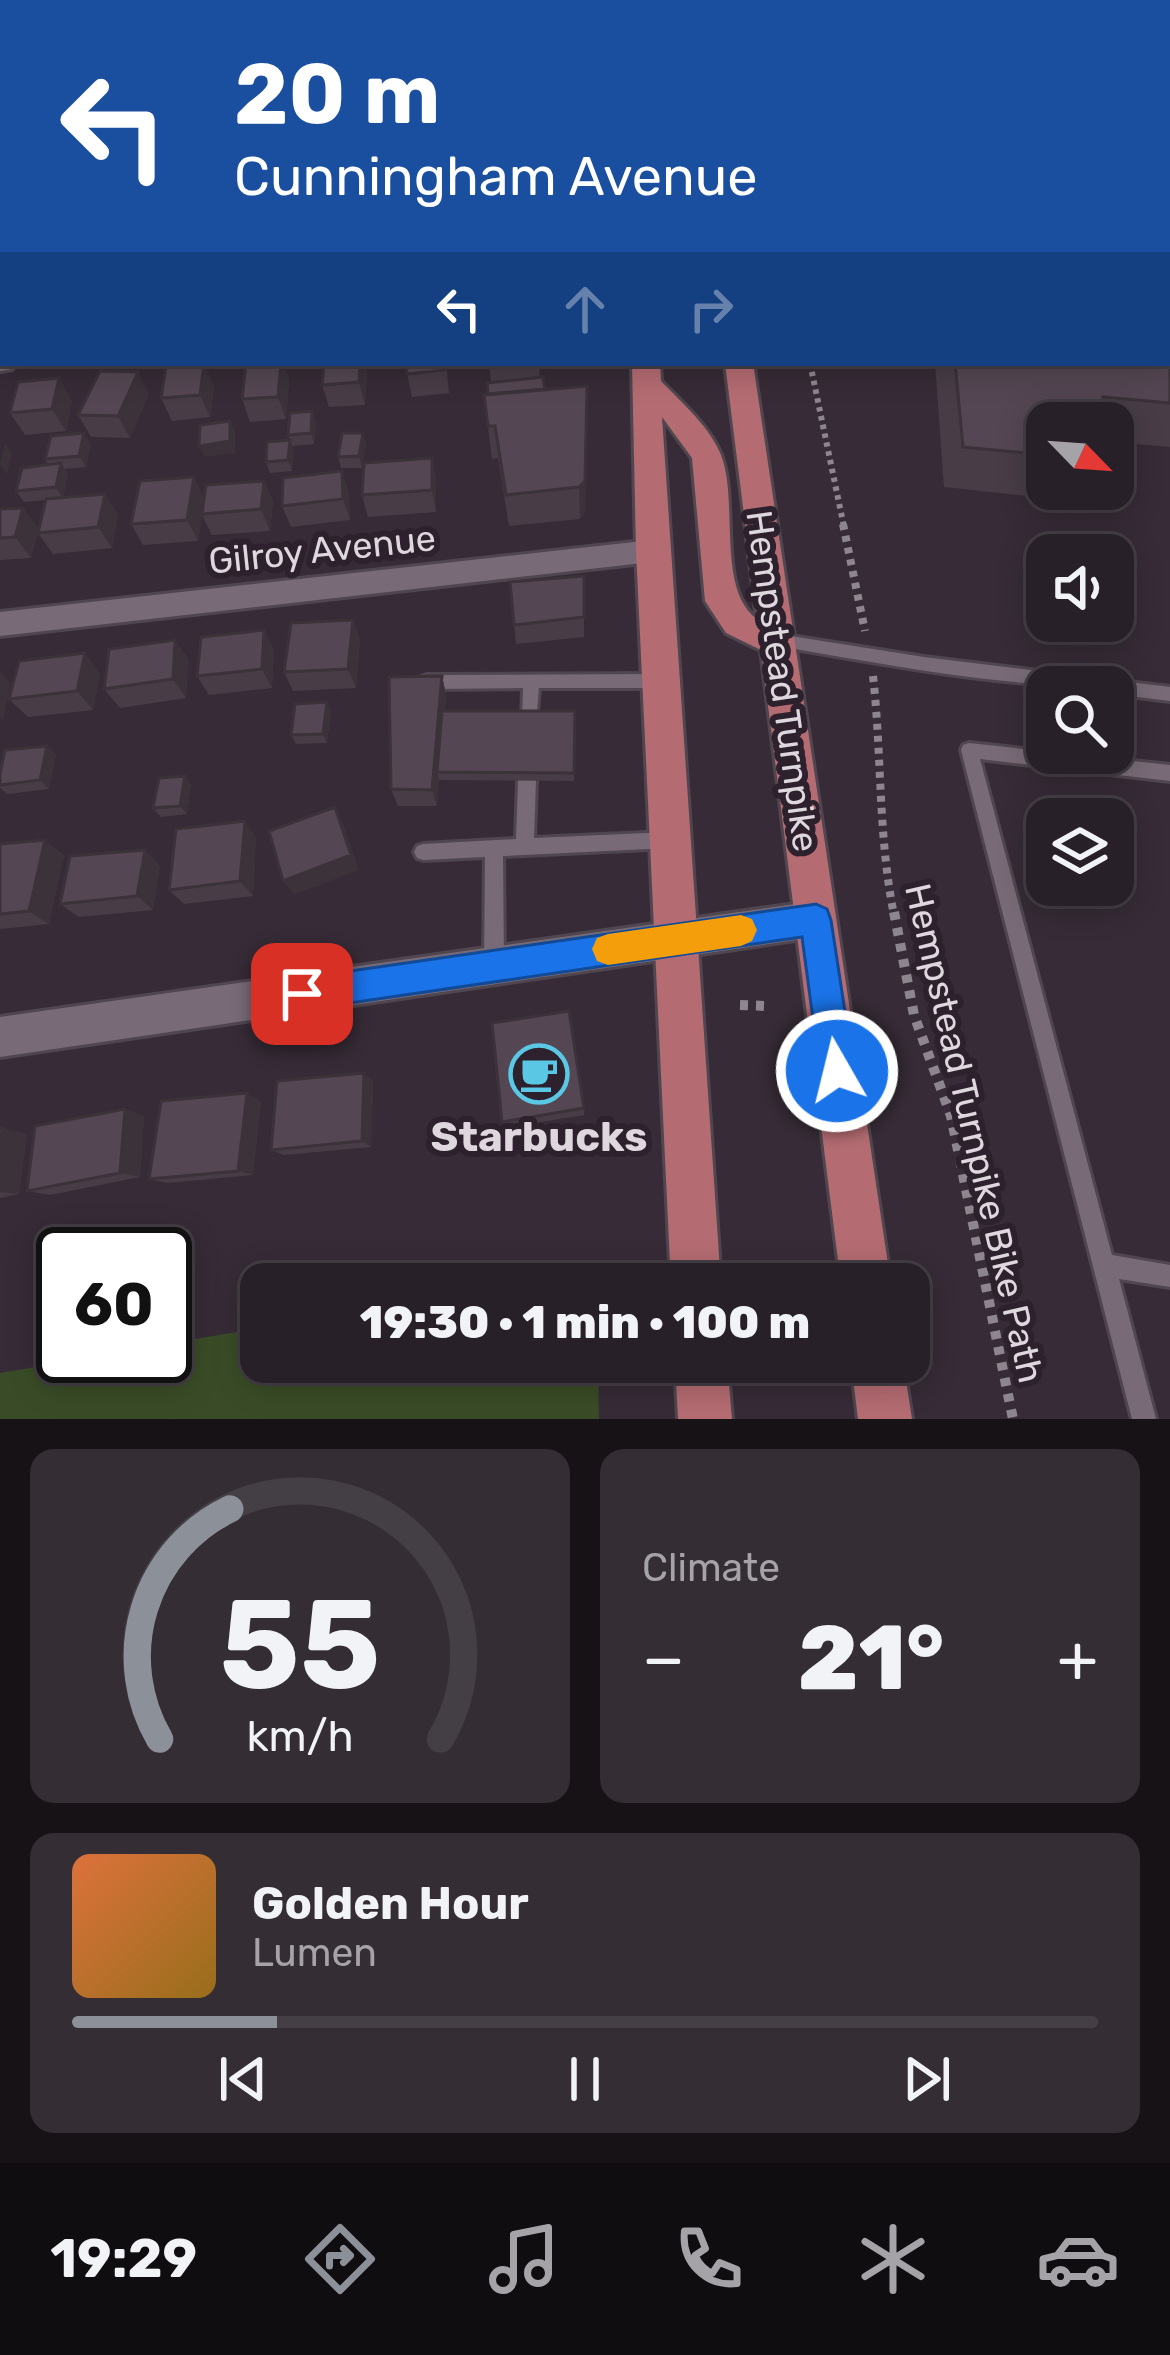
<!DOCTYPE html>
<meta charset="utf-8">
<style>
:root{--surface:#282028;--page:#342d34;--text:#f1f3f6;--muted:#a5a3a8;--line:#443e45;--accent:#8c9099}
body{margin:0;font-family:Rubik,sans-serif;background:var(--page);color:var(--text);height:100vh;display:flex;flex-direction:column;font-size:45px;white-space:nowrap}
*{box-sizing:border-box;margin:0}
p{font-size:39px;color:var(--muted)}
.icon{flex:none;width:66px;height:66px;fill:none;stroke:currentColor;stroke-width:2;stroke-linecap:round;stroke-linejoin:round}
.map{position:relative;height:1419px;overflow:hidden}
.drawer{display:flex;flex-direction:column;gap:30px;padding:30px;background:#161216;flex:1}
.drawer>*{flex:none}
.banner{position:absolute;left:0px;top:0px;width:1170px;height:366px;box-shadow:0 6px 30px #0003,0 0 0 3px var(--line);background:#1a4fa0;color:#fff;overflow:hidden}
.needle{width:78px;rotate:115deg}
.buttons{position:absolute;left:1026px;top:402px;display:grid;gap:24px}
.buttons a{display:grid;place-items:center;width:108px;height:108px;border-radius:24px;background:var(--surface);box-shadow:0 6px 30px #0003,0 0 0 3px var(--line);font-size:60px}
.speed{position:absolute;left:36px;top:1227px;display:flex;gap:24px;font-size:60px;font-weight:700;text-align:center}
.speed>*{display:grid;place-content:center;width:156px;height:156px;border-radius:50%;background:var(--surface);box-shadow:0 6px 30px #0003,0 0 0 3px var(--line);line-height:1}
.speed .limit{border:6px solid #111;border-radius:18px;background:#fff;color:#111}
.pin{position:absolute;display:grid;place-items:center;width:102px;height:102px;color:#fff;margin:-51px;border-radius:24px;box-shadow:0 6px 18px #0006}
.me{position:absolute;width:132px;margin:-66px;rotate:352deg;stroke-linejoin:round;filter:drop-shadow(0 0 9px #0008)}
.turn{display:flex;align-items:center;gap:42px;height:252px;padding:0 36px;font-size:54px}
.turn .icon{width:156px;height:156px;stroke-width:2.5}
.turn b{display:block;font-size:84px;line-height:102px}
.lanes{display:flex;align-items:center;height:114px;padding:0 36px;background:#0003;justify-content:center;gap:60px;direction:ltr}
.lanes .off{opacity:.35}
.big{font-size:90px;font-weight:800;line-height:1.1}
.drawer .widget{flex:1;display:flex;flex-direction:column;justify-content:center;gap:18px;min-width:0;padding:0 42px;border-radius:24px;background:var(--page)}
.drawer .dial{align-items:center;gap:0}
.dial svg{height:312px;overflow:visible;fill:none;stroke:var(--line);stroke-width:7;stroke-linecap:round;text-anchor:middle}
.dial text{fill:var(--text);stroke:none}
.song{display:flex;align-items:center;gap:36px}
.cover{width:144px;height:144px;border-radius:18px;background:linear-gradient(135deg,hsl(20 70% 55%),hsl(40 70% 35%))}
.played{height:12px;border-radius:6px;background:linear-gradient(90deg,var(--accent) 20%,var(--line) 20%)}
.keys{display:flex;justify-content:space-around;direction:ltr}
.heat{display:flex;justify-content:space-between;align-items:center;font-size:66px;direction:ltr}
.drawer .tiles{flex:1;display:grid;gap:30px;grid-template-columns:1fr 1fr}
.widget:last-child{grid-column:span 2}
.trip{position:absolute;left:240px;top:1263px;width:690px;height:120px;border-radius:24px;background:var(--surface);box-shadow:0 6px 30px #0003,0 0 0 3px var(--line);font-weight:800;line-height:120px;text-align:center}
.tabs{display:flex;height:192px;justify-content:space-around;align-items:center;background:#100d10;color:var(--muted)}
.tabs .icon{width:84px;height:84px}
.tabs .current{color:var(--accent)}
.tabs b{font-size:54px;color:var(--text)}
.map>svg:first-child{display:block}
.green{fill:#3a4c27}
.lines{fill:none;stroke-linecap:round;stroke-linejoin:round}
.service-casing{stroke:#50464f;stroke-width:6}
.minor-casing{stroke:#50464f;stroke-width:6}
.secondary-casing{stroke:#50464f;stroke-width:6}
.primary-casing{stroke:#50464f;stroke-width:6}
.path-far3{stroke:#8e868e;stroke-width:4.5;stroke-dasharray:3 3;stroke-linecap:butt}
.path-far2{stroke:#8e868e;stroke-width:6;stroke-dasharray:4.5 4.5;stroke-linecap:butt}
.path-far1{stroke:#8e868e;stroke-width:8;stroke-dasharray:6 6;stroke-linecap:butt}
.path{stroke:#8e868e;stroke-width:10;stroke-dasharray:8 8;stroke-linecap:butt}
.service{fill:#786b77;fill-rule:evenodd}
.minor{fill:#786b77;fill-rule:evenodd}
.secondary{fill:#786b77;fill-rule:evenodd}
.primary{fill:#b46c72;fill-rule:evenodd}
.wall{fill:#483d47}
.shaded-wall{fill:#3b323a}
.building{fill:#544753;stroke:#3b323a;stroke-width:3}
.route{fill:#1a73e8;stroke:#114b97;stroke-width:3}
.slow{fill:#f59e0b}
.labels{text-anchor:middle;stroke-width:12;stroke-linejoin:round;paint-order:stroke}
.street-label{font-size:36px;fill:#ded7de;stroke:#2c212c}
.near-poi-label{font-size:42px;font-weight:bold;fill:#ded7de;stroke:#2c212c}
</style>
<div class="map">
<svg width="1170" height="1419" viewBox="0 0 1170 1419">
<rect width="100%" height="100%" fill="#362b36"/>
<path class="green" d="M 261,1328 L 261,1362 L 598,1362 L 599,1419 L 0,1419 L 0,1373 L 99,1356 L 165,1356 L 165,1344 Z"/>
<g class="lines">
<defs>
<path id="service" d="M 559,0 L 567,0 L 567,3 L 559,3 Z
M 882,0 L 903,0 L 907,3 L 878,3 Z
M 1167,69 L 1170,70 L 1170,76 L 1167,75 Z
M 1167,273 L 1170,273 L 1170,279 L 1167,279 Z
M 778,634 L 924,657 L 1170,687 L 1170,701 L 1113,694 L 1113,687 C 1000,687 889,665 778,646 L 770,640 Z
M 659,674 L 665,676 L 667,681 L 665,686 L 659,688 L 539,688 L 536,725 L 530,727 L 524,725 L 522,720 L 523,688 L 427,689 L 421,687 L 419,682 L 421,677 L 427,675 Z
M 969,743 L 1170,765 L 1170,781 L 980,759 L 1112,1255 L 1170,1265 L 1170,1287 L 1119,1279 L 1156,1419 L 1132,1419 L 961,750 L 963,745 Z
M 527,773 L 533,776 L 536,781 L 534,838 L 669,832 L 675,834 L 678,840 L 675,846 L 669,848 L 503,856 L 504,966 L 501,973 L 494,976 L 487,973 L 484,966 L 485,857 L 423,860 L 417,858 L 414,852 L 417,846 L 423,844 L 516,839 L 518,781 L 521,776 Z"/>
<path id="minor" d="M 0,53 L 3,53 L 3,63 L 0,63 Z
M 0,181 L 3,181 L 0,194 Z
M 0,355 L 3,363 L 16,363 L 12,369 L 0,371 Z
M 652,540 L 662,543 L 667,551 L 662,559 L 652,562 L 0,636 L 0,612 Z
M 816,901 L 829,906 L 835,919 L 829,932 L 816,937 L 0,1057 L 0,1017 Z"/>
<path id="secondary" d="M 1021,0 L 1048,0 L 1050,3 L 1023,3 Z
M 1109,0 L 1136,0 L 1138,3 L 1111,3 Z
M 1167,8 L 1170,9 L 1170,21 L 1167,20 Z
M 1167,34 L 1170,35 L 1170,47 L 1167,46 Z"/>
<path id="primary" d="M 622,0 L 640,0 L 640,3 L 622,3 Z
M 632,363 L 660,363 L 661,381 C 682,403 710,427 721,455 C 739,500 716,590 757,619 L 725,363 L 753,363 L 891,1284 L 841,1284 L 761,650 L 726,633 L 705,601 L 692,458 L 662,417 L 721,1284 L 671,1284 L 636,551 Z
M 675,1362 L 727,1362 L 732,1419 L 678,1419 Z
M 851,1362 L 903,1362 L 912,1419 L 858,1419 Z"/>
</defs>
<use href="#service" class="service-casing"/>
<use href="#minor" class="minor-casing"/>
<use href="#secondary" class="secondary-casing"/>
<use href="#primary" class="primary-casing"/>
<path class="path-far3" d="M 953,0 L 967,3"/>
<path class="path-far2" d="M 810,363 L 844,527"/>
<path class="path-far1" d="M 843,524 L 865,631
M 873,676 C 882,756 878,836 894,915"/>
<path class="path" d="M 894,912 L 914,1015 L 951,1116 L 1013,1419
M 740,1005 L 766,1006"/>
<use href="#service" class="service"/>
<use href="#minor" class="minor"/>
<use href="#secondary" class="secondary"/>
<use href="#primary" class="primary"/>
</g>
<path class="wall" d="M 263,0 L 313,0 L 314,3 L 263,3 Z
M 322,0 L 355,0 L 355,3 L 323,3 Z
M 440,0 L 486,0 L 486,3 L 440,3 Z
M 0,61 L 3,61 L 3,97 L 0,97 Z
M 0,193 L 3,193 L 3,235 L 0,236 Z
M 1170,287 L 1170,447 L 1113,442 L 1113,423 L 1047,423 L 1047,489 L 1099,489 L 1091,503 L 944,487 L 935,363 L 1167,363 Z
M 246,363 L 283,363 L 289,380 L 286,419 L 250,422 L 242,399 Z
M 446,363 L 449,393 L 412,397 L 407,374 Z
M 489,363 L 539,363 L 540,378 L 545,389 L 587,386 L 585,513 L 580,519 L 509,526 L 498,458 L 492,459 L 484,395 L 488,394 L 508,380 L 491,381 Z
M 367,371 L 365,405 L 329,407 L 322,385 Z
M 214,386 L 210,417 L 172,421 L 161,398 Z
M 149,394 L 130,438 L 91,437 L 78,415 Z
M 72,400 L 66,431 L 25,435 L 10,413 Z
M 312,411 L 316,422 L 314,444 L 292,446 L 288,435 Z
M 91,444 L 86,467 L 65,469 L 68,474 L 63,498 L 105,494 L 118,515 L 112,548 L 53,554 L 38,533 L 46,500 L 24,502 L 16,491 L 48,465 L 45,459 Z
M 366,444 L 362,468 L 341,468 L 338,457 Z
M 294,451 L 292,471 L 270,473 L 266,462 Z
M 432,458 L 436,480 L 436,512 L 368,517 L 362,495 Z
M 264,481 L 273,502 L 270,531 L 212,535 L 202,515 L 198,541 L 143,545 L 131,524 L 204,497 Z
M 349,493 L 350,520 L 291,527 L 282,506 Z
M 23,508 L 39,529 L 31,558 L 0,560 L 0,509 Z
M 584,576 L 584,637 L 516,644 L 510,582 Z
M 353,620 L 360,640 L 356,688 L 293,691 L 284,672 Z
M 264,630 L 274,650 L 272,688 L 209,695 L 197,676 Z
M 175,640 L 188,659 L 186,698 L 120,708 L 104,689 Z
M 100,673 L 93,710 L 28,717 L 9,699 Z
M 442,676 L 446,695 L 445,711 L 575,711 L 574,781 L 439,780 L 437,806 L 398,806 L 391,789 Z
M 327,702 L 331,712 L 327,743 L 296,744 L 291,735 Z
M 47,746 L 56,755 L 49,789 L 7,794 L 0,788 L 0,773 Z
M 191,784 L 187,814 L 161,817 L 153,808 Z
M 256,837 L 253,896 L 184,904 L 169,890 Z
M 0,844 L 64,855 L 49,924 L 0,929 Z
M 160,865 L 153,910 L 79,917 L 60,904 Z
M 364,1073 L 373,1081 L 371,1147 L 284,1155 L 271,1150 Z
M 261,1101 L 253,1175 L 167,1183 L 149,1179 Z
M 584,1108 L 584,1115 L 505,1128 L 502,1122 Z
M 125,1109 L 144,1116 L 140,1177 L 50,1195 L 27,1191 Z
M 0,1128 L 27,1134 L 19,1194 L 0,1198 Z"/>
<path class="shaded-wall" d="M 120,0 L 137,0 L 139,3 L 118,3 Z
M 281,363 L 283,363 L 289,380 L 286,419 L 278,397 Z
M 360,363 L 365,363 L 367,371 L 365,405 L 359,382 Z
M 204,364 L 214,386 L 210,417 L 200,395 Z
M 138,372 L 149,394 L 130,438 L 118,416 Z
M 59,378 L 72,400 L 66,431 L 52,409 Z
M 312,411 L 316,422 L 314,444 L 311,433 Z
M 586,418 L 585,513 L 580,519 L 579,487 Z
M 230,421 L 235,432 L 235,453 L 204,457 L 199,446 Z
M 84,433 L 91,444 L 86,467 L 79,456 Z
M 363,433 L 366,444 L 362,468 L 359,456 Z
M 290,440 L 294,451 L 292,471 L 288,460 Z
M 5,443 L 12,454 L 7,475 L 0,464 Z
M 432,458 L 436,480 L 436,512 L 432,490 Z
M 61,463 L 68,474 L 63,498 L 56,487 Z
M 342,471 L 349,493 L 350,520 L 343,499 Z
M 194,477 L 205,499 L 198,541 L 187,520 Z
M 264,481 L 273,502 L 270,531 L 261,509 Z
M 105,494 L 118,515 L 112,548 L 98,527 Z
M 23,508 L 39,529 L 31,558 L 15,537 Z
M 353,620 L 360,640 L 356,688 L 348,669 Z
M 264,630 L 274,650 L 272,688 L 262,669 Z
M 175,640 L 188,659 L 186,698 L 173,679 Z
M 85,653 L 100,673 L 93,710 L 77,691 Z
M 0,672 L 11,683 L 3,721 L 0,717 Z
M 442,676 L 446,695 L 440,772 L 437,772 L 439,780 L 437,806 L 432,790 Z
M 327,702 L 331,712 L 327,743 L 323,734 Z
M 47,746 L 56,755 L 49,789 L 40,780 Z
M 185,776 L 191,784 L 187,814 L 180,806 Z
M 335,807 L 343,823 L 359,870 L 294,895 L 283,881 Z
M 245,821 L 256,837 L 253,896 L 240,881 Z
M 45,840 L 64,855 L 49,924 L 29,911 Z
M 145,850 L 160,865 L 153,910 L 137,896 Z
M 364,1073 L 373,1081 L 371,1147 L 362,1141 Z
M 247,1093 L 261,1101 L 253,1175 L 238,1171 Z
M 125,1109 L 144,1116 L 140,1177 L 120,1173 Z
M 4,1128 L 27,1134 L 19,1194 L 0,1192 L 0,1153 Z"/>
<path class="building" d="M 9,0 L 42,0 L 40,3 L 7,3 Z
M 96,0 L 120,0 L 118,3 L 94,3 Z
M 211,0 L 253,0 L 251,3 L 209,3 Z
M 0,134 L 3,134 L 3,149 L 0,149 Z
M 0,193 L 3,193 L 3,205 L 0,212 Z
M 1167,287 L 1170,287 L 1170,403 L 1103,397 L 1108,423 L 1047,423 L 1047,455 L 963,447 L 955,363 L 1167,363 Z
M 246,363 L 281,363 L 278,397 L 242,399 Z
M 324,363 L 360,363 L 359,382 L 322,385 Z
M 406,363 L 445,363 L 446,370 L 407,374 Z
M 507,363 L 539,363 L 539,365 L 507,367 Z
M 204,364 L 200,395 L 161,398 L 166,367 Z
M 100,371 L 138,372 L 118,416 L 78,415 Z
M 543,377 L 545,389 L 488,394 L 487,383 Z
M 59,378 L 52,409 L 10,413 L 18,382 Z
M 587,386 L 585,481 L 579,487 L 506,495 L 495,426 L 488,426 L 484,395 Z
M 312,411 L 311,433 L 288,435 L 290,413 Z
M 230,421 L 230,441 L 199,446 L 200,425 Z
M 84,433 L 79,456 L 45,459 L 51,436 Z
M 342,433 L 363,433 L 359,456 L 338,457 Z
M 290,440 L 288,460 L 266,462 L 267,442 Z
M 432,458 L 432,490 L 362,495 L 364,463 Z
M 61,463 L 56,487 L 16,491 L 22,468 Z
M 342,471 L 343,499 L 282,506 L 283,478 Z
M 194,477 L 187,520 L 131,524 L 140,481 Z
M 264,481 L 261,509 L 202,514 L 206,485 Z
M 105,494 L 98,527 L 38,533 L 46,499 Z
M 23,508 L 15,537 L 0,538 L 0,509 Z
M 584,576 L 584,617 L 514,625 L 510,582 Z
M 353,620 L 348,669 L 284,672 L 291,623 Z
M 264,630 L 262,669 L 197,676 L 201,637 Z
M 175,640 L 173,679 L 104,689 L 109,649 Z
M 85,653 L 77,691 L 9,699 L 19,661 Z
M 442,676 L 432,790 L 391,789 L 389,677 Z
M 327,702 L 323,734 L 291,735 L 295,704 Z
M 442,711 L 575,711 L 574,773 L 437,772 Z
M 47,746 L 40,780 L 0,785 L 0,773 L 5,750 Z
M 185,776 L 180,806 L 153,808 L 159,778 Z
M 335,807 L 351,855 L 283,881 L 269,831 Z
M 245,821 L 240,881 L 169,890 L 176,829 Z
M 45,840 L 29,911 L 0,914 L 0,844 Z
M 145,850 L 137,896 L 60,904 L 70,856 Z
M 569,1011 L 584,1108 L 502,1122 L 492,1023 Z
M 364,1073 L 362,1141 L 271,1150 L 277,1081 Z
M 247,1093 L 238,1171 L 149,1179 L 161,1101 Z
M 125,1109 L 120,1173 L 27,1191 L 35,1126 Z
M 0,1128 L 4,1128 L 0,1153 Z"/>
<path class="route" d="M 816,904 L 827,909 L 831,920 L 854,1071 L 849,1083 L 837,1088 L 825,1083 L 820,1071 L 802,937 L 302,1010 L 290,1005 L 285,994 L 290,982 L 302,978 Z"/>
<path class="slow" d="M 741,915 L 752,919 L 757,930 L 752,941 L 741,946 L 608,965 L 597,961 L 592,949 L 597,938 L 608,934 Z"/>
<defs>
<symbol id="cafe-ring" viewBox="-11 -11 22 22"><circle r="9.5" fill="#2c212c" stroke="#5ac8e5" stroke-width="1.5"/><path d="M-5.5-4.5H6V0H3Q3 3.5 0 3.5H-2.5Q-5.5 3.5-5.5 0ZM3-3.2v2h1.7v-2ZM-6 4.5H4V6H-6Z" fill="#5ac8e5"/></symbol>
</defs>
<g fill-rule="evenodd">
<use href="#cafe-ring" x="506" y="1041" width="66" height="66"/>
</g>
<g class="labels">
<g class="street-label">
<text transform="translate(322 549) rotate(-6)" y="13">Gilroy Avenue</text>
<text transform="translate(783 681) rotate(82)" y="13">Hempstead Turnpike</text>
<text transform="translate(975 1133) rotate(77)" y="13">Hempstead Turnpike Bike Path</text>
</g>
<g class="near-poi-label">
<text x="539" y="1151">Starbucks</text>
</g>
</g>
</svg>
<div class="buttons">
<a><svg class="needle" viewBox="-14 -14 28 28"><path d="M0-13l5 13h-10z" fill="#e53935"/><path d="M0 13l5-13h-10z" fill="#a5a3a8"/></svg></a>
<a><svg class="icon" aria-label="sound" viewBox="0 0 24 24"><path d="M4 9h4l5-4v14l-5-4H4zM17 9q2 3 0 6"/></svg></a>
<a><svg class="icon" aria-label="search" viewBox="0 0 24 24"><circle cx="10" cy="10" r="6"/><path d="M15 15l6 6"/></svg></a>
<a><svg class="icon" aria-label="layers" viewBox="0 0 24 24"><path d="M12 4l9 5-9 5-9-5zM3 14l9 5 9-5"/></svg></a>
</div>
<div class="speed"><div class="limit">60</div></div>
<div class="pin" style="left:302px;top:994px;background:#d93025"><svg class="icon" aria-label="arrive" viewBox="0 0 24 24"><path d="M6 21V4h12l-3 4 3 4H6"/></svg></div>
<svg class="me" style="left:837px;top:1071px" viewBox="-20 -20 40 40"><circle r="17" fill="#1a73e8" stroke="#fff" stroke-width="3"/><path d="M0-11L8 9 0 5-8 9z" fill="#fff"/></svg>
<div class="trip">19:30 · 1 min · 100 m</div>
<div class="banner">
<div class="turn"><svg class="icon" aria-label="left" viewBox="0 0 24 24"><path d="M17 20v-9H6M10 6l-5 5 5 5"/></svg><div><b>20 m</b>Cunningham Avenue</div></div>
<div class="lanes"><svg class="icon" aria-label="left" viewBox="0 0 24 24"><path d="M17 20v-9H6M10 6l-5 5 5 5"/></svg><svg class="icon off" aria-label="ahead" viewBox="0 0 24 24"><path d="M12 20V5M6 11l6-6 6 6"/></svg><svg class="icon off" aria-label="right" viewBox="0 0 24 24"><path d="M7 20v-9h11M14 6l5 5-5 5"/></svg></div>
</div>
</div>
<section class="drawer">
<div class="tiles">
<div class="widget dial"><svg viewBox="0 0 100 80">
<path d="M14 69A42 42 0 1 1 86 69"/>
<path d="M14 69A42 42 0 0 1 32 10" stroke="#8c9099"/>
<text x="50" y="56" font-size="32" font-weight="700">55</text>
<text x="50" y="72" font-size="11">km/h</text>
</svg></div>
<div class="widget"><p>Climate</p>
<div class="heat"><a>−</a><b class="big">21°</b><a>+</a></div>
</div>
<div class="widget">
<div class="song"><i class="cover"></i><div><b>Golden Hour</b><p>Lumen</p></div></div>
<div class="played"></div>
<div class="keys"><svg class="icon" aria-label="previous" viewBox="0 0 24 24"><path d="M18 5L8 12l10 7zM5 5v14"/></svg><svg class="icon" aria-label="pause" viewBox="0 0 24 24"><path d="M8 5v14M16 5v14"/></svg><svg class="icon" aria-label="next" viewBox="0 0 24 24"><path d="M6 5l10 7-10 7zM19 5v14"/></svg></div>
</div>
</div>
</section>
<nav class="tabs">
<b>19:29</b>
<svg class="icon current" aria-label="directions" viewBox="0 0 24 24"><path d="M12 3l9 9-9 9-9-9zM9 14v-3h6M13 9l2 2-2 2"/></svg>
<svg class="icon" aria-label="music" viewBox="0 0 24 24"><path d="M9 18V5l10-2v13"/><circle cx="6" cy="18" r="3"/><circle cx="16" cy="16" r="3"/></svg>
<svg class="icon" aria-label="phone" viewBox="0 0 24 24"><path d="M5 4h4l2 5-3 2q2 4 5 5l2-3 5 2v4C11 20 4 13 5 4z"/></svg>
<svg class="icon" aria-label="climate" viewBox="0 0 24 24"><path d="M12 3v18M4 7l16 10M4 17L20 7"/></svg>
<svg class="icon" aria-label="car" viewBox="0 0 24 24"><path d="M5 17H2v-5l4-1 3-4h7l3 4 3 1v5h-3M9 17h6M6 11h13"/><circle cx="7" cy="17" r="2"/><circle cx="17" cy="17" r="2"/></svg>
</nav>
